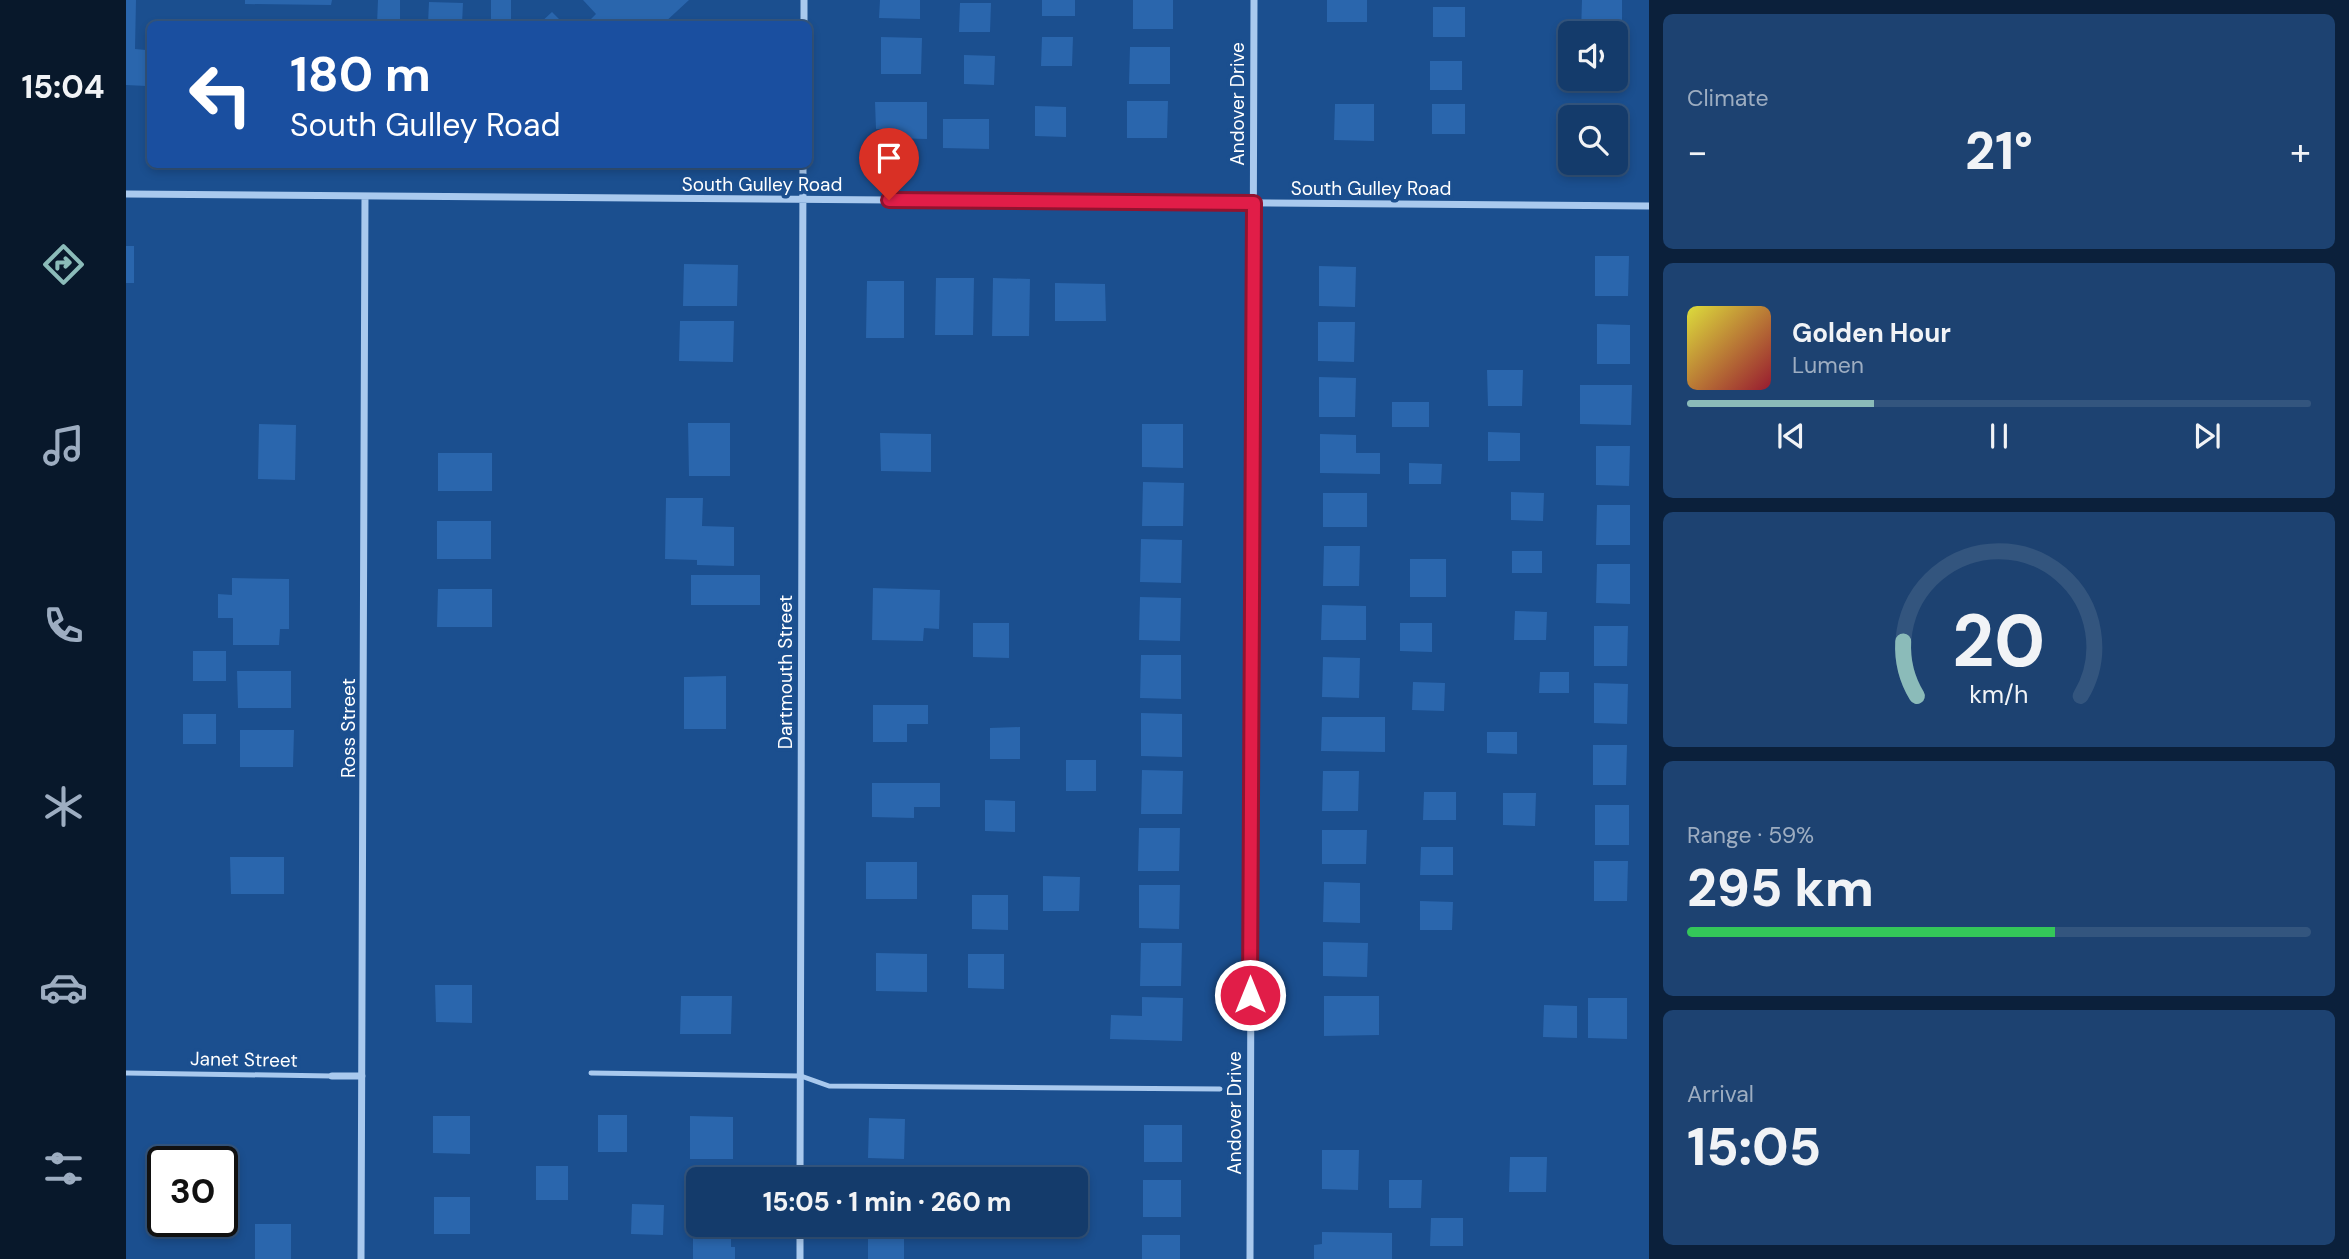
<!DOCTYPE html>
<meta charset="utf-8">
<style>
:root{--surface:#143b6b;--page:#1d4271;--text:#f1f3f6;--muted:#9dadc1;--line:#33557e;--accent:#8bbbb9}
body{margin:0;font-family:"DM Sans",sans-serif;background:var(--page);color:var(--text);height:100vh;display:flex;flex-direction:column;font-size:26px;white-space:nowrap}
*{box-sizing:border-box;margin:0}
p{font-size:23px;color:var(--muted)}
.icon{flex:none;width:38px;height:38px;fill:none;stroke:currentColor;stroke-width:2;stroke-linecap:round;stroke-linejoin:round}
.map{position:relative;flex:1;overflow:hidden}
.details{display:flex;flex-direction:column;gap:14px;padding:14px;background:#0b203b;width:700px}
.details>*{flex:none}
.top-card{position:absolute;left:21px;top:21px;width:665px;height:147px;border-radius:10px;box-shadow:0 4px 10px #0003,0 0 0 2px var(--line);background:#1a4fa0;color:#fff;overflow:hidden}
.controls{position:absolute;left:1432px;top:21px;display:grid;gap:14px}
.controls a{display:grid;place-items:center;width:70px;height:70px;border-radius:10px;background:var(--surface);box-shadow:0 4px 10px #0003,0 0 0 2px var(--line);font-size:35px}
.speed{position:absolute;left:21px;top:1146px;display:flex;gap:14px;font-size:35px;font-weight:700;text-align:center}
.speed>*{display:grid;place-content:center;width:91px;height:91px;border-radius:50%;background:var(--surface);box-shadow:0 4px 10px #0003,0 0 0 2px var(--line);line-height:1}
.speed .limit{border:4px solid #111;border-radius:10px;background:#fff;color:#111}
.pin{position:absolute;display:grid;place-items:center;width:60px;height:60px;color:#fff;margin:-72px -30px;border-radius:50% 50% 50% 0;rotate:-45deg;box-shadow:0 0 7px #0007}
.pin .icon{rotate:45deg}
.me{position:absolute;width:77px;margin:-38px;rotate:0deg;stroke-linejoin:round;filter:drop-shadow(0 0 5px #0008)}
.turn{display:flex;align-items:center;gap:24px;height:147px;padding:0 28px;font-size:32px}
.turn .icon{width:91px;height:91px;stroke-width:2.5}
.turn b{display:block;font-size:49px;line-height:60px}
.big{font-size:52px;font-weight:800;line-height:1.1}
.details .card{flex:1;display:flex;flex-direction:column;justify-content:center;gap:10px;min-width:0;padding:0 24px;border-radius:10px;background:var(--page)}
.details .dial{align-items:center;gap:0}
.dial svg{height:182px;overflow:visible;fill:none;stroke:var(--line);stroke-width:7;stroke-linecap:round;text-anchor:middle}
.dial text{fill:var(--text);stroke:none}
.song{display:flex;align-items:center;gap:21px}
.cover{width:84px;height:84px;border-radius:10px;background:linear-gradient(135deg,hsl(60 70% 55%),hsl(350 70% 35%))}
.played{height:7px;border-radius:4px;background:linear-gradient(90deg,var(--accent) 30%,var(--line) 30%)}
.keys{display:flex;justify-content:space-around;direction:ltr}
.heat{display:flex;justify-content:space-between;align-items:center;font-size:38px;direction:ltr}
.charge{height:10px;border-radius:5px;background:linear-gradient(90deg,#34c759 59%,var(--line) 0)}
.trip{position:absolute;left:560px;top:1167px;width:402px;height:70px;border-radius:10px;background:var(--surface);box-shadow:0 4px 10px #0003,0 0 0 2px var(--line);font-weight:800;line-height:70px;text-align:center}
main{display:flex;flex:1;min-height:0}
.dock{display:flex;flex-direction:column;width:126px;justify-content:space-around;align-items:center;background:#08182b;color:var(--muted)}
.dock .icon{width:49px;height:49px}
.dock .current{color:var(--accent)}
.dock b{font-size:32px;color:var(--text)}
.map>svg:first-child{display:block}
.building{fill:#2a66ad}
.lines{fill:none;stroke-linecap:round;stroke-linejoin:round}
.lane{stroke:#a9c9ee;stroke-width:5}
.street{stroke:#a9c9ee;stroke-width:7}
.route-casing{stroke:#92132f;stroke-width:18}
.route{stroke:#e11d48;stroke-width:12}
.labels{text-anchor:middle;stroke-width:7;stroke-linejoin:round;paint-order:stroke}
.street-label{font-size:19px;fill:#fff;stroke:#1b4f8f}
</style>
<main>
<nav class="dock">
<b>15:04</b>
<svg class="icon current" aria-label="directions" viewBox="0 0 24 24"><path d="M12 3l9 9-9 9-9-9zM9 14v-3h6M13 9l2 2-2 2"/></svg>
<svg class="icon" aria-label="music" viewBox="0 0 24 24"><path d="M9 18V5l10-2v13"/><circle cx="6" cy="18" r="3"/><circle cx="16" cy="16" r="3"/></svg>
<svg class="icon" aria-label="phone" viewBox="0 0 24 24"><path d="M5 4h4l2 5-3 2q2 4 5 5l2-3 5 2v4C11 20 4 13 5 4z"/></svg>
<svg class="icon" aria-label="climate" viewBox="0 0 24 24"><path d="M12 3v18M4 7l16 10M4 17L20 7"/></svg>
<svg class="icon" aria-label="car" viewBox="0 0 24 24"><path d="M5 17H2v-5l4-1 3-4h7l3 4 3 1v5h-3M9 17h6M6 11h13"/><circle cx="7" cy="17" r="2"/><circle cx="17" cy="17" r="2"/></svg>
<svg class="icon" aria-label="filters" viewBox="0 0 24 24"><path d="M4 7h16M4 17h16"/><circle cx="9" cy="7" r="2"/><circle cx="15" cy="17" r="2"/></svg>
</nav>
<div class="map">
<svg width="1523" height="1259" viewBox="0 0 1523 1259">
<rect width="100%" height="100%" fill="#1b4f8f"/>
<path class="building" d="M 0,0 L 10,0 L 9,49 L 20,50 L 20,86 L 0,85 Z
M 119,0 L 206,0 L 205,5 L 119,4 Z
M 252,0 L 274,0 L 274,24 L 251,24 Z
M 365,0 L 385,0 L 385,24 L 365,24 Z
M 457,0 L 563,0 L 537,24 L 451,24 L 456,20 L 460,24 L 470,14 Z
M 754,0 L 794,0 L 794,19 L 753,18 Z
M 916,0 L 949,0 L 949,16 L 916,16 Z
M 1007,0 L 1047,0 L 1047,29 L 1007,29 Z
M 1201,0 L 1241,0 L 1241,22 L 1201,22 Z
M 1456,0 L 1496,0 L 1496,33 L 1455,33 Z
M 303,2 L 337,3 L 336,24 L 302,24 Z
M 834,3 L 865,3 L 864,32 L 833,32 Z
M 1307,7 L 1339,7 L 1339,37 L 1307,37 Z
M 426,12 L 438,24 L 413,24 Z
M 755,37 L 796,38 L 795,74 L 755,74 Z
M 916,37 L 947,37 L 946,66 L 915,66 Z
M 1004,47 L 1044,47 L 1044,84 L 1003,84 Z
M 1489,52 L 1496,52 L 1495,88 L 1455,88 L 1455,79 L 1489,79 Z
M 838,55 L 869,56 L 868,85 L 838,84 Z
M 1304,61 L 1336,61 L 1336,90 L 1304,90 Z
M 1001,101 L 1042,101 L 1041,138 L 1001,138 Z
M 749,102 L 801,102 L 801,139 L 761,138 L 761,129 L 750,129 Z
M 1209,104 L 1248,104 L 1248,141 L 1208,140 Z
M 1306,104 L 1339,104 L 1339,134 L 1306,134 Z
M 909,106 L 940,107 L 940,137 L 909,136 Z
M 817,119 L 863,119 L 863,149 L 817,148 Z
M 0,246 L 8,246 L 8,283 L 0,283 Z
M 1469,256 L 1503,256 L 1502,296 L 1469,296 Z
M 558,264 L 612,265 L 611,306 L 557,306 Z
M 1193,266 L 1230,267 L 1229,307 L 1193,306 Z
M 810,278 L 848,278 L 847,335 L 809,335 Z
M 867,278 L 904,279 L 903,336 L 866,336 Z
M 741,281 L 778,281 L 778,338 L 740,338 Z
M 929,283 L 979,284 L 980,321 L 929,321 Z
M 554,321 L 608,321 L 607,362 L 553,361 Z
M 1192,322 L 1229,322 L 1228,362 L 1192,361 Z
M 1471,324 L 1504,325 L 1504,364 L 1471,364 Z
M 1361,370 L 1397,370 L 1396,406 L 1362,406 Z
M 1193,377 L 1230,378 L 1229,417 L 1193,417 Z
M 1454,385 L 1506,385 L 1505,425 L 1454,424 Z
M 1266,402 L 1303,402 L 1303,427 L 1266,427 Z
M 562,423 L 604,423 L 604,476 L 563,476 Z
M 133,424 L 170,425 L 169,480 L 132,479 Z
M 1016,424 L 1057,424 L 1057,468 L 1016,467 Z
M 1362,432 L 1394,433 L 1394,461 L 1362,461 Z
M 754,433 L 805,434 L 805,472 L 755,471 Z
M 1194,434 L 1230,435 L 1230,453 L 1254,453 L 1254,474 L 1194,473 Z
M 1470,446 L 1504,446 L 1503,486 L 1470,485 Z
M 312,453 L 366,453 L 366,491 L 312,491 Z
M 1283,463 L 1316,464 L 1315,484 L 1283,484 Z
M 1017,482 L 1058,483 L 1057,526 L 1016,526 Z
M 1385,492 L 1418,493 L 1417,521 L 1385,520 Z
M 1197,493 L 1241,493 L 1241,527 L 1197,527 Z
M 540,498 L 577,498 L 576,526 L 608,527 L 608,566 L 571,565 L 571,560 L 539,559 Z
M 1471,505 L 1504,505 L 1504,545 L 1470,545 Z
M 311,521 L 365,521 L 365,559 L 311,559 Z
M 1015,539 L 1056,540 L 1055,583 L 1014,582 Z
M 1198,546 L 1234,546 L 1233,586 L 1197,586 Z
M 1386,551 L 1416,551 L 1416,573 L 1386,573 Z
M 1284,559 L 1320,559 L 1320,597 L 1284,597 Z
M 1471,564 L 1504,564 L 1504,604 L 1470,603 Z
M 565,575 L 634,575 L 634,605 L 565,605 Z
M 106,578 L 163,579 L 163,629 L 154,629 L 153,645 L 107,645 L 107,618 L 92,618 L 92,594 L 106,595 Z
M 747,588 L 814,590 L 813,629 L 798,628 L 797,641 L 746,640 Z
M 312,589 L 366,589 L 366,627 L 311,627 Z
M 1014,597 L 1055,598 L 1054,641 L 1013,640 Z
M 1196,605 L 1240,606 L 1240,640 L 1195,640 Z
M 1389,611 L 1421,612 L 1420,640 L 1388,640 Z
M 847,623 L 883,623 L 883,658 L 847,657 Z
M 1274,623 L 1306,623 L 1306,652 L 1274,651 Z
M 1468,626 L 1502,626 L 1501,666 L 1468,666 Z
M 67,651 L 100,651 L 100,681 L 67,681 Z
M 1015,655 L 1055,655 L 1055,699 L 1014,698 Z
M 1197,657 L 1234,658 L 1233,698 L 1196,697 Z
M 111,671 L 165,671 L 165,708 L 112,708 Z
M 1414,672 L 1443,672 L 1443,693 L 1413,693 Z
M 600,676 L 600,729 L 558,729 L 558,677 Z
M 1287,682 L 1319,683 L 1318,711 L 1286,710 Z
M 1468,683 L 1502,684 L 1501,724 L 1468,723 Z
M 747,705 L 802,705 L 802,724 L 781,724 L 781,742 L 747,742 Z
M 1015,713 L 1056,714 L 1056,757 L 1015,756 Z
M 57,714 L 90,714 L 90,744 L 57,744 Z
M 1196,717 L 1259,717 L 1259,752 L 1195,751 Z
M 894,727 L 894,759 L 864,759 L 864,728 Z
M 114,730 L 168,730 L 167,767 L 114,767 Z
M 1361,732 L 1391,732 L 1391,754 L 1361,753 Z
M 1467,745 L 1501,745 L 1500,785 L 1467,785 Z
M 940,760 L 970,760 L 970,791 L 940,791 Z
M 1016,770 L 1057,771 L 1056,814 L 1015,814 Z
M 1197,771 L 1233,771 L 1232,811 L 1196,811 Z
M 746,783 L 814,783 L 814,807 L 788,807 L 788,818 L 746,817 Z
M 1298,792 L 1330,792 L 1330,820 L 1297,820 Z
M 1377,793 L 1410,793 L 1409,826 L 1377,825 Z
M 859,800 L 889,801 L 889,832 L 859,831 Z
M 1469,805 L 1503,805 L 1503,845 L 1469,845 Z
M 1013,828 L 1054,828 L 1053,871 L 1012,871 Z
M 1196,830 L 1241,830 L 1240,864 L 1196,864 Z
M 1295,847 L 1327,847 L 1327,875 L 1294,875 Z
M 104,857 L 158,857 L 158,894 L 105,894 Z
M 1468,861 L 1502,861 L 1501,901 L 1468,901 Z
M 740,862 L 791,862 L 791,899 L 740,899 Z
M 917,876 L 954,877 L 953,911 L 917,911 Z
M 1198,882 L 1234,883 L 1234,923 L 1197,922 Z
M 1013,885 L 1054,885 L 1053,929 L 1013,928 Z
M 846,895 L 882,895 L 882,930 L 846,929 Z
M 1294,901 L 1327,902 L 1326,930 L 1294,930 Z
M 1197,942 L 1242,943 L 1241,977 L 1197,976 Z
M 1015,943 L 1056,943 L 1055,986 L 1014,986 Z
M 750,953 L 801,954 L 801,992 L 750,991 Z
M 842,954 L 878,954 L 878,989 L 842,988 Z
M 309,985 L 346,985 L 346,1023 L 310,1022 Z
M 555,996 L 606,996 L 605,1034 L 554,1034 Z
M 1198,996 L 1253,996 L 1253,1035 L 1198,1036 Z
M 1016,997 L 1057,998 L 1056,1041 L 984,1039 L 985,1015 L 1016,1016 Z
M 1462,998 L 1501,998 L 1501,1039 L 1462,1038 Z
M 1418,1005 L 1451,1006 L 1451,1038 L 1417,1037 Z
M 472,1115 L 501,1115 L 501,1152 L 472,1152 Z
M 307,1116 L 344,1116 L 344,1154 L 307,1153 Z
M 564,1116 L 607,1117 L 607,1159 L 564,1159 Z
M 743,1118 L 779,1119 L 778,1159 L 742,1158 Z
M 1018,1125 L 1056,1125 L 1056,1162 L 1018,1162 Z
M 1196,1150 L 1233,1150 L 1232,1190 L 1196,1189 Z
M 1384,1157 L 1421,1157 L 1420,1192 L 1383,1192 Z
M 410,1166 L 442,1166 L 442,1200 L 410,1200 Z
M 1017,1180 L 1055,1180 L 1055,1217 L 1017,1217 Z
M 1263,1180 L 1296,1180 L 1295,1208 L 1263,1208 Z
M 308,1197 L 344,1197 L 344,1234 L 308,1234 Z
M 506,1204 L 538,1205 L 537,1235 L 505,1234 Z
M 567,1217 L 572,1217 L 572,1225 L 605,1225 L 605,1247 L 609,1247 L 609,1259 L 567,1259 Z
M 1305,1218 L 1337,1218 L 1337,1246 L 1304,1246 Z
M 129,1224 L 165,1224 L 165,1259 L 129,1259 Z
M 1196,1232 L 1266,1233 L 1266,1259 L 1188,1259 L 1188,1245 L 1196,1244 Z
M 1016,1235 L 1054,1235 L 1054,1259 L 1016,1259 Z
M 742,1239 L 778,1239 L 778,1259 L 742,1259 Z"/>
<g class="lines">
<path class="lane" d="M 0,1073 L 206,1076
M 465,1073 L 675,1076 L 703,1086 L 1094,1089"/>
<path class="street" d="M 678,24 L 678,0
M 0,194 L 1523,206
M 206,1076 L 236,1076
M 674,1180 L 677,164
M 235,1259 L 239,196
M 674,1259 L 674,1225
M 1124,1259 L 1128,0"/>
</g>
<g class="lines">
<defs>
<path id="route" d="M 763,200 L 1128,203 L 1124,995"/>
</defs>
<use href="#route" class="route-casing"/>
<use href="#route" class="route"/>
</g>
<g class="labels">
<g class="street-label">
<text transform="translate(1111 104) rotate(-90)" y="7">Andover Drive</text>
<text x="636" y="191">South Gulley Road</text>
<text x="1245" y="195">South Gulley Road</text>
<text transform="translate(659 672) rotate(-90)" y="7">Dartmouth Street</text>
<text transform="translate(222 728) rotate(-90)" y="7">Ross Street</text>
<text transform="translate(118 1059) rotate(1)" y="7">Janet Street</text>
<text transform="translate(1108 1113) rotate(-90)" y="7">Andover Drive</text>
</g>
</g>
</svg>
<div class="controls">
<a><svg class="icon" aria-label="sound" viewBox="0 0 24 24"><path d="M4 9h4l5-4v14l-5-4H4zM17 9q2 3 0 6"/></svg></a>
<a><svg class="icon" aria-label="search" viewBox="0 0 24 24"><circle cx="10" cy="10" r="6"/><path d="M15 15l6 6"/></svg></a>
</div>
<div class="speed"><div class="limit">30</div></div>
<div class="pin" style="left:763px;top:200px;background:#d93025"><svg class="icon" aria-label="arrive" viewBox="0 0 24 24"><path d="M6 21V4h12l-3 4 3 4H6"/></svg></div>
<svg class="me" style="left:1124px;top:995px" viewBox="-20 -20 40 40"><circle r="17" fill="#e11d48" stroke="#fff" stroke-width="3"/><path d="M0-11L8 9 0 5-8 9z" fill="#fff"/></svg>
<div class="trip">15:05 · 1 min · 260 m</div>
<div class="top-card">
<div class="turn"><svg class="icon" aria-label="left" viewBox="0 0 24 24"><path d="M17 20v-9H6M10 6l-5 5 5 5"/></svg><div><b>180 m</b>South Gulley Road</div></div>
</div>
</div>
<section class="details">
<div class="card"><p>Climate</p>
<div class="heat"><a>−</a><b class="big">21°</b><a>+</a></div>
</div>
<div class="card">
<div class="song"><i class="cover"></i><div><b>Golden Hour</b><p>Lumen</p></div></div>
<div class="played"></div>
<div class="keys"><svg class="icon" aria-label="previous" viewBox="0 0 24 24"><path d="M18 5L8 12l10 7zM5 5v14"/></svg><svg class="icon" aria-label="pause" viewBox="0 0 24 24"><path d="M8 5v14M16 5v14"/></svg><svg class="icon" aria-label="next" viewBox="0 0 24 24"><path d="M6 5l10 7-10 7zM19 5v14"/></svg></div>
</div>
<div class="card dial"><svg viewBox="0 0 100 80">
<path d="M14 69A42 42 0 1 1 86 69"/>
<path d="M14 69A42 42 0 0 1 8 45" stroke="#8bbbb9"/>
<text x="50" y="56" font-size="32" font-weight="700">20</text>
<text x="50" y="72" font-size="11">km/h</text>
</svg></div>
<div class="card"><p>Range · 59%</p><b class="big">295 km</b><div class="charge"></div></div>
<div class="card"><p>Arrival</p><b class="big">15:05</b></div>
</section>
</main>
